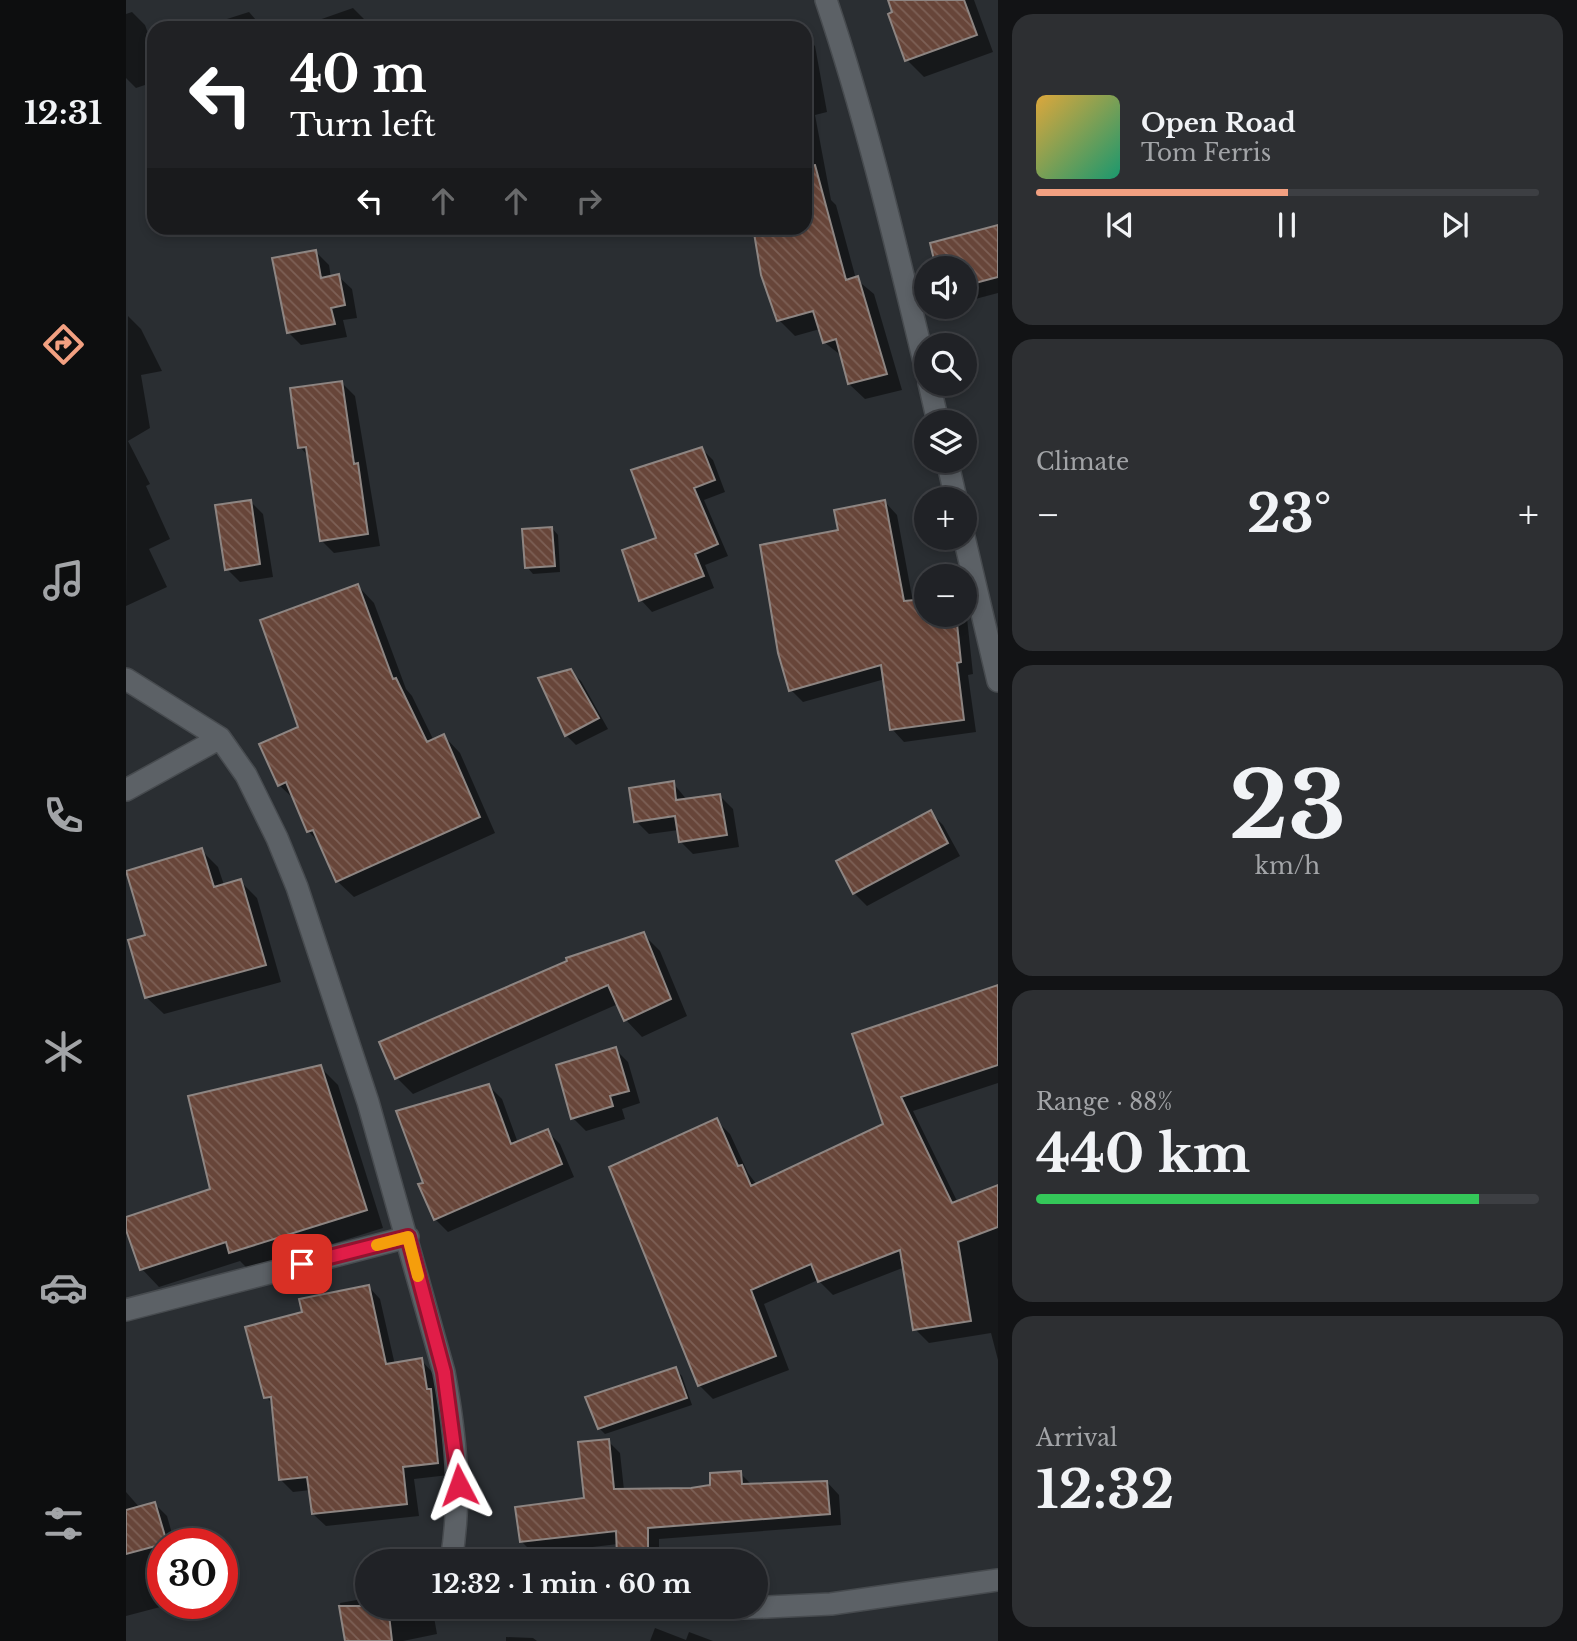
<!DOCTYPE html>
<meta charset="utf-8">
<style>
:root{--surface:#202226;--page:#2d2f32;--text:#f1f3f6;--muted:#a2a4a7;--line:#3d3f43;--accent:#f2a081}
body{margin:0;font-family:"Libre Baskerville",serif;background:var(--page);color:var(--text);height:100vh;display:flex;flex-direction:column;font-size:26px;white-space:nowrap}
*{box-sizing:border-box;margin:0}
p{font-size:23px;color:var(--muted)}
.icon{flex:none;width:38px;height:38px;fill:none;stroke:currentColor;stroke-width:2;stroke-linecap:round;stroke-linejoin:round}
.map{position:relative;flex:1;overflow:hidden}
.side{display:flex;flex-direction:column;gap:14px;padding:14px;background:#121315;width:579px}
.side>*{flex:none}
.hud{position:absolute;left:21px;top:21px;width:665px;height:214px;border-radius:21px;box-shadow:0 4px 10px #0003,0 0 0 2px var(--line);background:#202124;color:#fff;overflow:hidden}
.controls{position:absolute;left:788px;top:256px;display:grid;gap:14px}
.controls a{display:grid;place-items:center;width:63px;height:63px;border-radius:50%;background:var(--surface);box-shadow:0 4px 10px #0003,0 0 0 2px var(--line);font-size:35px}
.speed{position:absolute;left:21px;top:1528px;display:flex;gap:14px;font-size:35px;font-weight:700;text-align:center}
.speed>*{display:grid;place-content:center;width:91px;height:91px;border-radius:50%;background:var(--surface);box-shadow:0 4px 10px #0003,0 0 0 2px var(--line);line-height:1}
.speed .limit{border:10px solid #d22;background:#fff;color:#111}
.pin{position:absolute;display:grid;place-items:center;width:60px;height:60px;color:#fff;margin:-30px;border-radius:14px;box-shadow:0 4px 10px #0006}
.me{position:absolute;width:77px;margin:-38px;rotate:356deg;stroke-linejoin:round;filter:drop-shadow(0 0 5px #0008)}
.turn{display:flex;align-items:center;gap:24px;height:147px;padding:0 28px;font-size:32px}
.turn .icon{width:91px;height:91px;stroke-width:2.5}
.turn b{display:block;font-size:49px;line-height:60px}
.lanes{display:flex;align-items:center;height:66px;padding:0 28px;background:#0003;justify-content:center;gap:35px;direction:ltr}
.lanes .off{opacity:.35}
.big{font-size:52px;font-weight:800;line-height:1.1}
.side .tile{flex:1;display:flex;flex-direction:column;justify-content:center;gap:10px;min-width:0;padding:0 24px;border-radius:21px;background:var(--page)}
.side .dial{align-items:center;gap:0}
.dial b{font-size:91px;line-height:1}
.song{display:flex;align-items:center;gap:21px}
.cover{width:84px;height:84px;border-radius:10px;background:linear-gradient(135deg,hsl(40 70% 55%),hsl(160 70% 35%))}
.played{height:7px;border-radius:4px;background:linear-gradient(90deg,var(--accent) 50%,var(--line) 50%)}
.keys{display:flex;justify-content:space-around;direction:ltr}
.heat{display:flex;justify-content:space-between;align-items:center;font-size:38px;direction:ltr}
.charge{height:10px;border-radius:5px;background:linear-gradient(90deg,#34c759 88%,var(--line) 0)}
.trip{position:absolute;left:229px;top:1549px;width:413px;height:70px;border-radius:35px;background:var(--surface);box-shadow:0 4px 10px #0003,0 0 0 2px var(--line);font-weight:800;line-height:70px;text-align:center}
main{display:flex;flex:1;min-height:0}
.tabs{display:flex;flex-direction:column;width:126px;justify-content:space-around;align-items:center;background:#0d0e0f;color:var(--muted)}
.tabs .icon{width:49px;height:49px}
.tabs .current{color:var(--accent)}
.tabs b{font-size:32px;color:var(--text)}
.map>svg:first-child{display:block}
.shadow{fill:#0007}
.building{fill:url(#building-back-hatch);stroke:#8d8582;stroke-width:2}
.lines{fill:none;stroke-linecap:round;stroke-linejoin:round}
.minor-casing{stroke:#474b4f;stroke-width:24}
.minor{stroke:#5c6166;stroke-width:21}
.route-casing{stroke:#92132f;stroke-width:18}
.route{stroke:#e11d48;stroke-width:12}
.slow{stroke:#f59e0b;stroke-width:12}
</style>
<main>
<nav class="tabs">
<b>12:31</b>
<svg class="icon current" aria-label="directions" viewBox="0 0 24 24"><path d="M12 3l9 9-9 9-9-9zM9 14v-3h6M13 9l2 2-2 2"/></svg>
<svg class="icon" aria-label="music" viewBox="0 0 24 24"><path d="M9 18V5l10-2v13"/><circle cx="6" cy="18" r="3"/><circle cx="16" cy="16" r="3"/></svg>
<svg class="icon" aria-label="phone" viewBox="0 0 24 24"><path d="M5 4h4l2 5-3 2q2 4 5 5l2-3 5 2v4C11 20 4 13 5 4z"/></svg>
<svg class="icon" aria-label="climate" viewBox="0 0 24 24"><path d="M12 3v18M4 7l16 10M4 17L20 7"/></svg>
<svg class="icon" aria-label="car" viewBox="0 0 24 24"><path d="M5 17H2v-5l4-1 3-4h7l3 4 3 1v5h-3M9 17h6M6 11h13"/><circle cx="7" cy="17" r="2"/><circle cx="17" cy="17" r="2"/></svg>
<svg class="icon" aria-label="filters" viewBox="0 0 24 24"><path d="M4 7h16M4 17h16"/><circle cx="9" cy="7" r="2"/><circle cx="15" cy="17" r="2"/></svg>
</nav>
<div class="map">
<svg width="872" height="1641" viewBox="0 0 872 1641">
<defs>
<pattern id="building-back-hatch" width="6" height="6" patternUnits="userSpaceOnUse" patternTransform="scale(1.75)"><rect width="6" height="6" fill="#674539"/><path d="M-1 5l2 2M0 0l6 6M5-1l2 2" fill="none" stroke="#7d6056"/></pattern>
</defs>
<rect width="100%" height="100%" fill="#2a2e32"/>
<path class="shadow" d="M 764,0 L 848,0 L 867,52 L 798,77 L 781,60 L 764,15 L 769,13 Z
M 227,8 L 239,20 L 242,28 L 170,28 Z
M 6,12 L 19,25 L 28,50 L 28,82 L 10,88 L 0,78 L 0,14 Z
M 123,12 L 137,28 L 83,28 L 82,25 Z
M 679,36 L 689,46 L 701,112 L 689,115 L 705,200 L 710,205 L 730,279 L 748,294 L 776,390 L 739,399 L 723,384 L 717,357 L 698,342 L 694,329 L 669,336 L 653,320 L 637,275 L 627,228 L 679,228 Z
M 872,226 L 872,293 L 838,302 L 838,268 Z
M 190,252 L 203,265 L 205,278 L 212,276 L 226,289 L 231,318 L 217,320 L 221,337 L 175,345 L 162,332 Z
M 2,316 L 15,329 L 36,371 L 15,375 L 24,428 L 2,441 L 24,484 L 20,486 L 44,539 L 23,549 L 41,587 L 0,606 Z
M 216,383 L 229,396 L 254,546 L 208,553 L 195,540 L 183,457 L 174,447 Z
M 576,449 L 587,460 L 599,492 L 578,500 L 602,556 L 579,565 L 588,588 L 526,612 L 515,600 L 532,539 Z
M 124,501 L 137,514 L 147,577 L 114,582 L 101,569 Z
M 759,502 L 771,515 L 787,602 L 800,614 L 838,614 L 840,609 L 847,674 L 842,675 L 850,732 L 778,742 L 766,729 L 759,679 L 677,702 L 665,690 L 714,531 Z
M 426,528 L 432,535 L 434,572 L 407,574 L 401,567 Z
M 232,586 L 248,603 L 280,689 L 286,696 L 308,741 L 318,736 L 334,753 L 369,833 L 228,897 L 211,881 L 195,844 L 182,831 L 170,801 L 153,785 Z
M 444,671 L 455,681 L 482,729 L 450,745 L 440,735 Z
M 547,783 L 561,800 L 594,796 L 607,809 L 613,847 L 567,854 L 554,841 L 553,830 L 523,834 L 510,821 Z
M 804,812 L 817,825 L 834,856 L 741,906 L 728,893 Z
M 75,850 L 92,867 L 98,885 L 114,881 L 131,898 L 155,982 L 38,1014 L 20,997 L 21,936 Z
M 517,934 L 534,951 L 561,1016 L 516,1037 L 500,1020 L 492,1004 L 287,1094 L 271,1078 L 443,962 Z
M 872,987 L 872,1083 L 787,1111 L 832,1203 L 872,1187 L 872,1360 L 865,1333 L 803,1343 L 789,1329 L 779,1267 L 707,1295 L 692,1280 L 638,1304 L 663,1370 L 587,1399 L 573,1385 L 590,1120 L 604,1134 L 622,1173 L 631,1185 L 759,1125 L 729,1035 Z
M 489,1049 L 502,1062 L 514,1103 L 496,1109 L 499,1119 L 460,1131 L 447,1118 Z
M 194,1067 L 212,1085 L 257,1228 L 123,1270 L 114,1261 L 33,1287 L 16,1269 L 0,1218 L 86,1190 Z
M 363,1086 L 376,1099 L 392,1143 L 421,1131 L 434,1144 L 448,1177 L 322,1232 L 309,1219 L 299,1184 Z
M 242,1286 L 254,1299 L 269,1365 L 295,1360 L 307,1373 L 312,1398 L 316,1403 L 323,1475 L 288,1479 L 293,1516 L 200,1526 L 187,1514 L 185,1490 L 167,1492 L 155,1480 L 148,1405 L 140,1397 L 178,1313 Z
M 549,1369 L 556,1376 L 566,1405 L 479,1434 L 473,1428 L 461,1398 Z
M 482,1441 L 494,1453 L 498,1490 L 566,1490 L 586,1486 L 614,1473 L 627,1486 L 701,1482 L 713,1495 L 715,1525 L 533,1539 L 533,1561 L 499,1561 L 492,1554 L 492,1544 L 408,1554 L 395,1541 L 459,1500 Z
M 0,1492 L 14,1508 L 29,1504 L 41,1516 L 49,1544 L 37,1544 L 37,1559 L 27,1562 L 38,1606 L 0,1616 Z
M 242,1598 L 242,1606 L 306,1606 L 311,1634 L 277,1641 L 220,1641 L 214,1603 Z
M 529,1628 L 560,1640 L 563,1632 L 587,1641 L 524,1641 Z
M 380,1637 L 407,1638 L 411,1641 L 380,1641 Z"/>
<path class="building" d="M 762,0 L 838,0 L 851,35 L 779,61 L 762,14 L 766,12 Z
M 689,165 L 720,280 L 732,276 L 761,374 L 722,384 L 710,339 L 697,343 L 687,311 L 651,321 L 635,275 L 628,233 L 648,228 L 679,228 L 679,166 Z
M 872,225 L 872,277 L 838,286 L 838,268 L 810,268 L 804,243 Z
M 190,250 L 195,278 L 213,274 L 219,305 L 205,308 L 209,324 L 161,333 L 146,258 Z
M 216,381 L 228,464 L 232,463 L 242,534 L 194,541 L 180,447 L 172,448 L 164,388 Z
M 576,447 L 589,480 L 568,488 L 592,544 L 569,554 L 578,576 L 513,601 L 496,550 L 530,538 L 505,470 Z
M 125,500 L 134,564 L 99,570 L 89,505 Z
M 759,500 L 778,601 L 800,599 L 800,614 L 830,614 L 835,662 L 831,663 L 838,720 L 764,730 L 755,665 L 663,691 L 652,653 L 634,545 L 712,530 L 708,510 Z
M 426,527 L 429,566 L 399,568 L 396,529 Z
M 232,584 L 267,679 L 270,678 L 301,742 L 318,734 L 354,817 L 210,882 L 187,830 L 181,832 L 160,782 L 152,786 L 133,744 L 172,727 L 134,620 Z
M 445,669 L 473,718 L 439,736 L 412,678 Z
M 548,781 L 550,800 L 594,794 L 601,835 L 553,842 L 549,816 L 508,822 L 503,788 Z
M 805,810 L 822,843 L 727,894 L 710,861 Z
M 76,848 L 88,887 L 115,879 L 140,965 L 19,998 L 2,940 L 19,935 L 0,871 Z
M 518,932 L 545,999 L 498,1021 L 482,985 L 269,1079 L 253,1042 L 441,961 L 440,958 Z
M 872,985 L 872,1065 L 775,1097 L 826,1203 L 872,1185 L 872,1227 L 832,1242 L 845,1321 L 787,1330 L 774,1250 L 692,1282 L 685,1264 L 625,1290 L 650,1356 L 572,1386 L 483,1167 L 591,1118 L 612,1166 L 616,1165 L 625,1186 L 757,1124 L 726,1034 Z
M 490,1047 L 503,1091 L 484,1096 L 487,1106 L 445,1119 L 430,1065 Z
M 195,1065 L 241,1210 L 103,1253 L 100,1242 L 14,1270 L 0,1230 L 0,1217 L 84,1189 L 62,1096 Z
M 363,1084 L 385,1144 L 422,1129 L 436,1164 L 308,1220 L 292,1184 L 297,1183 L 270,1111 Z
M 243,1285 L 260,1364 L 296,1358 L 301,1389 L 305,1389 L 312,1463 L 277,1467 L 281,1504 L 186,1514 L 181,1477 L 153,1480 L 145,1397 L 138,1398 L 119,1327 L 176,1312 L 173,1299 Z
M 550,1367 L 561,1398 L 472,1429 L 459,1397 Z
M 483,1439 L 488,1489 L 565,1488 L 584,1485 L 584,1473 L 615,1471 L 616,1484 L 701,1481 L 704,1514 L 522,1528 L 522,1555 L 491,1555 L 490,1531 L 394,1542 L 389,1507 L 458,1498 L 452,1442 Z
M 29,1502 L 41,1543 L 0,1554 L 0,1510 Z
M 213,1606 L 262,1606 L 266,1641 L 219,1641 Z"/>
<g class="lines">
<defs>
<path id="minor" d="M 700,0 C 741,121 770,246 800,370
M 803,383 L 812,422
M 821,460 L 830,499
M 838,537 L 872,681
M 0,679 L 94,738 L 120,775 L 151,838 L 171,887 L 242,1102 L 318,1372 C 330,1436 336,1496 325,1561
M 0,790 L 94,738
M 0,1310 L 282,1237
M 546,1606 L 597,1609 L 705,1604 L 872,1580"/>
</defs>
<use href="#minor" class="minor-casing"/>
<use href="#minor" class="minor"/>
</g>
<g class="lines">
<defs>
<path id="route" d="M 176,1264 L 282,1237 L 318,1372 L 333,1485"/>
</defs>
<use href="#route" class="route-casing"/>
<use href="#route" class="route"/>
<path class="slow" d="M 251,1245 L 282,1237 L 292,1276"/>
</g>
</svg>
<div class="controls">
<a><svg class="icon" aria-label="sound" viewBox="0 0 24 24"><path d="M4 9h4l5-4v14l-5-4H4zM17 9q2 3 0 6"/></svg></a>
<a><svg class="icon" aria-label="search" viewBox="0 0 24 24"><circle cx="10" cy="10" r="6"/><path d="M15 15l6 6"/></svg></a>
<a><svg class="icon" aria-label="layers" viewBox="0 0 24 24"><path d="M12 4l9 5-9 5-9-5zM3 14l9 5 9-5"/></svg></a>
<a>+</a>
<a>−</a>
</div>
<div class="speed"><div class="limit">30</div></div>
<div class="pin" style="left:176px;top:1264px;background:#d93025"><svg class="icon" aria-label="arrive" viewBox="0 0 24 24"><path d="M6 21V4h12l-3 4 3 4H6"/></svg></div>
<svg class="me" style="left:333px;top:1485px" viewBox="-20 -20 40 40"><path d="M0-17L14 15 0 8-14 15z" fill="#e11d48" stroke="#fff" stroke-width="4"/></svg>
<div class="trip">12:32 · 1 min · 60 m</div>
<div class="hud">
<div class="turn"><svg class="icon" aria-label="left" viewBox="0 0 24 24"><path d="M17 20v-9H6M10 6l-5 5 5 5"/></svg><div><b>40 m</b>Turn left</div></div>
<div class="lanes"><svg class="icon" aria-label="left" viewBox="0 0 24 24"><path d="M17 20v-9H6M10 6l-5 5 5 5"/></svg><svg class="icon off" aria-label="ahead" viewBox="0 0 24 24"><path d="M12 20V5M6 11l6-6 6 6"/></svg><svg class="icon off" aria-label="ahead" viewBox="0 0 24 24"><path d="M12 20V5M6 11l6-6 6 6"/></svg><svg class="icon off" aria-label="right" viewBox="0 0 24 24"><path d="M7 20v-9h11M14 6l5 5-5 5"/></svg></div>
</div>
</div>
<section class="side">
<div class="tile">
<div class="song"><i class="cover"></i><div><b>Open Road</b><p>Tom Ferris</p></div></div>
<div class="played"></div>
<div class="keys"><svg class="icon" aria-label="previous" viewBox="0 0 24 24"><path d="M18 5L8 12l10 7zM5 5v14"/></svg><svg class="icon" aria-label="pause" viewBox="0 0 24 24"><path d="M8 5v14M16 5v14"/></svg><svg class="icon" aria-label="next" viewBox="0 0 24 24"><path d="M6 5l10 7-10 7zM19 5v14"/></svg></div>
</div>
<div class="tile"><p>Climate</p>
<div class="heat"><a>−</a><b class="big">23°</b><a>+</a></div>
</div>
<div class="tile dial"><b>23</b><p>km/h</p></div>
<div class="tile"><p>Range · 88%</p><b class="big">440 km</b><div class="charge"></div></div>
<div class="tile"><p>Arrival</p><b class="big">12:32</b></div>
</section>
</main>
